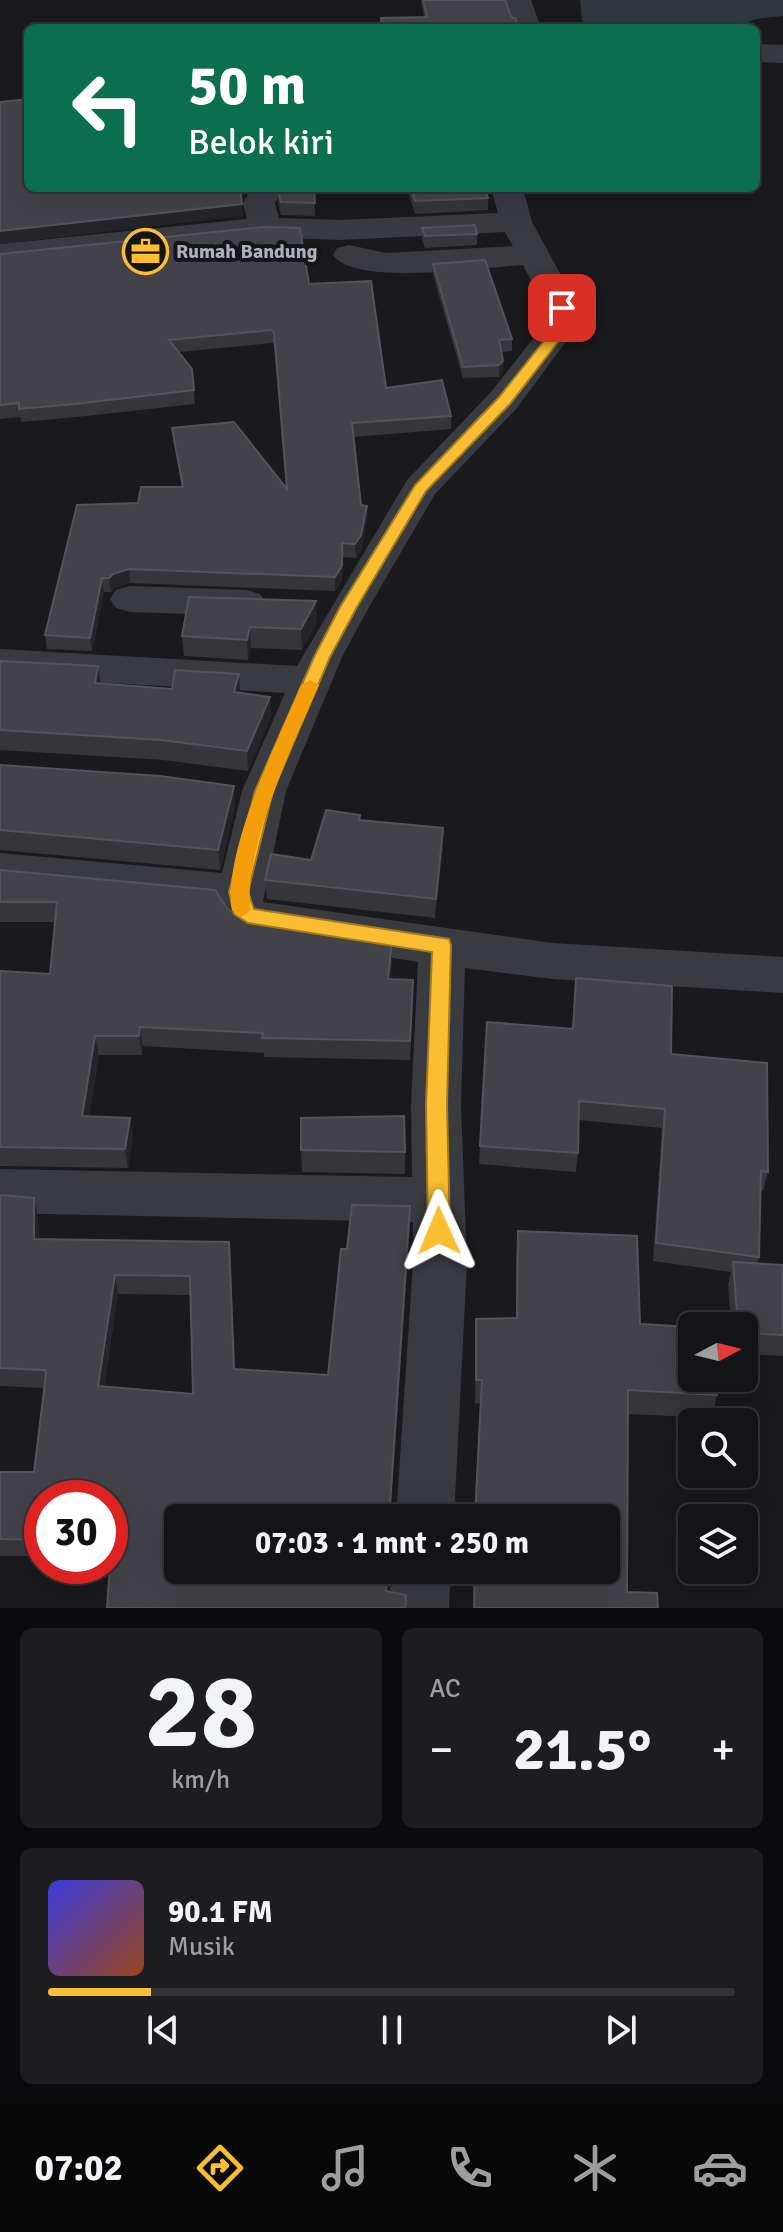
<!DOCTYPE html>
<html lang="id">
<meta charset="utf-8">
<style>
:root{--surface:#141315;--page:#1d1c1e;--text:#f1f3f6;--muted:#9d9ea0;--line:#333234;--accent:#fbbe32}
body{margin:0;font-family:Signika,sans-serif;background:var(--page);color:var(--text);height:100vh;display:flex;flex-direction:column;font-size:30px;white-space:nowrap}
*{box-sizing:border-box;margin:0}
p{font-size:26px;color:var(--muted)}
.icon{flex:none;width:44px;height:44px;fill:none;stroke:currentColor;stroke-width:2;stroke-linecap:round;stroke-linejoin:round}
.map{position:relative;height:1608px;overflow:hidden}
.details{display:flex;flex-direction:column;gap:20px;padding:20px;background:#0b0a0c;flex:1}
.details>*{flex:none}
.hud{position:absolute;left:24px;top:24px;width:736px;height:168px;border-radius:12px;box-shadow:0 8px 32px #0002,0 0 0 2px var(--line);background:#0b6e4f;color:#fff;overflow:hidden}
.needle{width:52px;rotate:83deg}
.controls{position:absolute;left:678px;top:1312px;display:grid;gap:16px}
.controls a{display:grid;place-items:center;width:80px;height:80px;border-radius:12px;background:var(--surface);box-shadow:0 8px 32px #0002,0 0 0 2px var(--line);font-size:40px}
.speed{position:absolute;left:24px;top:1480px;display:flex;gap:16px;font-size:40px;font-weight:700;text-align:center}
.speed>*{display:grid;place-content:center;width:104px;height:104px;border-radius:50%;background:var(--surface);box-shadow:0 8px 32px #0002,0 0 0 2px var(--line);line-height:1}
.speed .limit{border:12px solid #d22;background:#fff;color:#111}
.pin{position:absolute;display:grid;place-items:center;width:68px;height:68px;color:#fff;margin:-34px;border-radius:16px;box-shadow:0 4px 12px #0006}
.me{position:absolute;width:88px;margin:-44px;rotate:359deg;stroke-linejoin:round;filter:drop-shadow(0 0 6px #0008)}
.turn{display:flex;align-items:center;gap:28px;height:168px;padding:0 32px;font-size:36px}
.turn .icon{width:104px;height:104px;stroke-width:2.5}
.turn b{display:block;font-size:56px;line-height:68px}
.big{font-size:60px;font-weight:700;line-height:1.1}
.details .widget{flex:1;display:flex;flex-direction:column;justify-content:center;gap:12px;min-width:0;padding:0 28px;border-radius:12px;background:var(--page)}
.details .dial{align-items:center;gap:0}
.dial b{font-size:104px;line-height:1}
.song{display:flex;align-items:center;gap:24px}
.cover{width:96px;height:96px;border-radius:12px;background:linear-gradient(135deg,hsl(240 70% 55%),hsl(20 70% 35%))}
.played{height:8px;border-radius:4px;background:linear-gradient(90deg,var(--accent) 15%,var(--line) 15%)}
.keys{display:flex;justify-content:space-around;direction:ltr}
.heat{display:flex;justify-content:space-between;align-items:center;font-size:44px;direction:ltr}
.details .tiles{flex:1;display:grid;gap:20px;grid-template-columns:1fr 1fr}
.widget:last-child{grid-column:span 2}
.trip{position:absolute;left:164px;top:1504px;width:456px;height:80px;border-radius:12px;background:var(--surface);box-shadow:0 8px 32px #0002,0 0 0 2px var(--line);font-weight:700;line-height:80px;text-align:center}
.menu{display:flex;height:128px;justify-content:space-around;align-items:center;background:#080808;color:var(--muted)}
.menu .icon{width:56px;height:56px}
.menu .selected{color:var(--accent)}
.menu b{font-size:36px;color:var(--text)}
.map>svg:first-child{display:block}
.water{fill:#2e3841}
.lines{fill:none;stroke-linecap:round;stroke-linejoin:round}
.minor{fill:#3a3b41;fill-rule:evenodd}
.wall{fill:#36353a;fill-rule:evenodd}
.shaded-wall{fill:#252428}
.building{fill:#424248;stroke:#53545a;stroke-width:2;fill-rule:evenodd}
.route{fill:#fbbe32;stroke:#a37c20;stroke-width:2}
.slow{fill:#f59e0b}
.labels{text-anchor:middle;stroke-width:8;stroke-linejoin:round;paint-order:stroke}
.far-poi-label{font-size:20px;font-weight:bold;fill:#abb0bc;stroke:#151417;text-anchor:start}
</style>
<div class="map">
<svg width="783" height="1608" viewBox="0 0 783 1608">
<rect width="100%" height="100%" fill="#1a191c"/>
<path class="water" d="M 580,0 L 783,0 L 783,16 L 755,19 L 736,28 L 590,28 L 582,21 Z"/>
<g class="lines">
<path class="minor" d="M 503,0 L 531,0 L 541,28 L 513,28 L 509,9 Z
M 756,44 L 783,45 L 783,63 L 756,62 Z
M 252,188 L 284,188 L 275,203 L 279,218 L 340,220 L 498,213 L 491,188 L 523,188 L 532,222 L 579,308 L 581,321 L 517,408 L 435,494 L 369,607 L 342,657 L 286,791 L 263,902 L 553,943 L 783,957 L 783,993 L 553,979 L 465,968 L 461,1105 L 467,1263 L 454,1518 L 396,1518 L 413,1263 L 413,1222 L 0,1213 L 0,1169 L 412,1177 L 411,1105 L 418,962 L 248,934 L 232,928 L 219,907 L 0,887 L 0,853 L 222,873 L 242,791 L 285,693 L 0,677 L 0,649 L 297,666 L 407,480 L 491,392 L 547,321 L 545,308 L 523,265 C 485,267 355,287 333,255 L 337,248 L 349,245 L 386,253 L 513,246 L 505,232 L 340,240 L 265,237 L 0,264 L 0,244 L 247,219 L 243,203 Z
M 130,586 L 246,590 L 260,594 L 266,603 L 260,612 L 246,616 L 130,612 L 116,608 L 110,599 L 116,590 Z
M 391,1570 L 451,1570 L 449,1608 L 389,1608 Z"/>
</g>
<path class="wall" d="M 421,0 L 505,0 L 516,28 L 381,28 L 381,18 L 424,17 Z
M 314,188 L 315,216 L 281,215 L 278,203 L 278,191 Z
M 407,188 L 485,188 L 488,198 L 488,210 L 415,214 Z
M 422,228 L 477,234 L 477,245 L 425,248 L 422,239 Z
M 0,254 L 309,284 L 386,388 L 451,416 L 451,429 L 354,437 L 361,505 L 367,519 L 362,548 L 356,558 L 342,557 L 342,580 L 335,591 L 130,583 L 115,587 L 111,592 L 104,592 L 92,651 L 47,649 L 45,635 L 138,503 L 182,487 L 172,428 L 287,489 L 275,347 L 273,343 L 179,352 L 192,369 L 195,404 L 77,417 L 21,422 L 20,417 L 0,419 Z
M 433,264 L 512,339 L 512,351 L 501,352 L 503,361 L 502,373 L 499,377 L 463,378 L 433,275 Z
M 189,597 L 317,622 L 302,650 L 251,648 L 248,660 L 184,656 L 182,636 Z
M 0,661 L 101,683 L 172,689 L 239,674 L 240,693 L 270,697 L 271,717 L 248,771 L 163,760 L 0,750 Z
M 0,765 L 234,786 L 235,806 L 220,870 L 0,850 Z
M 360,815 L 360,820 L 443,828 L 443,847 L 435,918 L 267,899 L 265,880 L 311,860 Z
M 0,870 L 228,910 L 245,917 L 392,961 L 390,979 L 413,999 L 410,1060 L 264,1057 L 264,1053 L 143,1046 L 142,1055 L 99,1055 L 89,1116 L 133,1137 L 128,1168 L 0,1166 L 0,971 L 50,974 L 55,922 L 0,922 Z
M 576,978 L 671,1054 L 768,1172 L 763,1191 L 761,1191 L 759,1257 L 757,1264 L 783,1265 L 783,1356 L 744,1354 L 744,1326 L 731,1326 L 728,1284 L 731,1272 L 653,1261 L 662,1128 L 578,1120 L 578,1153 L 576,1172 L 479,1164 L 487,1022 L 572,1029 Z
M 301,1150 L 405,1152 L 405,1174 L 302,1172 Z
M 0,1195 L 38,1217 L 39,1239 L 229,1242 L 235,1369 L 328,1375 L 347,1249 L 410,1225 L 391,1505 L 178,1570 L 389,1570 L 387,1592 L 406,1595 L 406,1608 L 107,1608 L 110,1566 L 110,1498 L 42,1498 L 42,1556 L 0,1556 L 0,1472 L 34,1472 L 44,1388 L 0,1386 ZM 118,1294 L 190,1295 L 193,1394 L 104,1387 Z
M 518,1231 L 640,1324 L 717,1395 L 712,1418 L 628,1414 L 627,1592 L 658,1608 L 473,1608 L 473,1570 L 606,1570 L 606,1518 L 474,1518 L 480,1403 L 475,1404 L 476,1319 L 516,1318 L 516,1255 Z"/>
<path class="shaded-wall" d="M 240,188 L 250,188 L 240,201 Z
M 242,204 L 243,216 L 0,244 L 0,231 Z
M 503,361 L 502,373 L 499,377 L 499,365 Z
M 367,506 L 367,519 L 362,548 L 356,558 L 355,544 Z
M 342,557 L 342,580 L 335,591 L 335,577 Z
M 129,569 L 130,583 L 115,587 L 111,592 L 109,578 L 113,574 Z
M 102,578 L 104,592 L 92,651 L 90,638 Z
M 316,601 L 317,622 L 302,650 L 301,629 Z
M 250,627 L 251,648 L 248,660 L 247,640 Z
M 98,666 L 101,686 L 95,683 Z
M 239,674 L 240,694 L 234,692 Z
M 270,697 L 271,717 L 248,771 L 247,751 Z
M 234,786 L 235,806 L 220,870 L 218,850 Z
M 443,828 L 443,847 L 435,918 L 436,899 Z
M 392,941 L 392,961 L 388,998 L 388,979 Z
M 140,1027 L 143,1046 L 142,1055 L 139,1036 Z
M 95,1036 L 99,1055 L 86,1135 L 82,1116 Z
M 130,1118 L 133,1137 L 128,1168 L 125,1149 Z
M 34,1198 L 38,1217 L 39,1258 L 34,1239 Z
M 410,1206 L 410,1225 L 390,1518 L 390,1505 Z
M 229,1242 L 231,1260 L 236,1387 L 234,1369 Z
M 115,1275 L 118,1294 L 101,1404 L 98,1386 Z"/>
<path class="building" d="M 423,0 L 505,0 L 511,17 L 516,19 L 516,28 L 382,28 L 381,18 L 427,17 Z
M 28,99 L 28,188 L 240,188 L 242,204 L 0,231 L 0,102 Z
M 279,188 L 314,188 L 315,203 L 281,202 L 278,191 Z
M 411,188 L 485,188 L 488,198 L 415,201 Z
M 475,225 L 477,234 L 425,236 L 422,228 Z
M 264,227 L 300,228 L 309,284 L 371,281 L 386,388 L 442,380 L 451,416 L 352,423 L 361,505 L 367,506 L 361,535 L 355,544 L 342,543 L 342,566 L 335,577 L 129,569 L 113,574 L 109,578 L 102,578 L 90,638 L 45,635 L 77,505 L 138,503 L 141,487 L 183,487 L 172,428 L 234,422 L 287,489 L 274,333 L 272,330 L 169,340 L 192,369 L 194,390 L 75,404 L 19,409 L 19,403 L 0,405 L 0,254 Z
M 485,260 L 512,339 L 499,340 L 503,361 L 499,365 L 463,367 L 433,264 Z
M 189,597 L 316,601 L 301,629 L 250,627 L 247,640 L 182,636 Z
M 0,661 L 98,666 L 95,683 L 172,689 L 175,670 L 239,674 L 234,692 L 270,697 L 247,751 L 161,740 L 0,730 Z
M 0,765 L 160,776 L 234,786 L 218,850 L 0,830 Z
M 326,810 L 360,815 L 359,820 L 443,828 L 436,899 L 265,880 L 271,854 L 311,860 Z
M 0,870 L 215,890 L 228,910 L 245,917 L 392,941 L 388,979 L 413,980 L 410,1041 L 262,1038 L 263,1033 L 140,1027 L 139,1036 L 95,1036 L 82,1116 L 130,1118 L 125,1149 L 0,1147 L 0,971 L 50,974 L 57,902 L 0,902 Z
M 576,978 L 672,986 L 671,1054 L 767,1063 L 768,1172 L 761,1171 L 759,1257 L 656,1243 L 665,1109 L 579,1101 L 578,1153 L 480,1146 L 487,1022 L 573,1029 Z
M 404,1116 L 405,1152 L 301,1150 L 301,1118 Z
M 0,1195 L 34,1198 L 34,1239 L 229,1242 L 234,1369 L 328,1375 L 341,1249 L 347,1249 L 352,1205 L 410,1206 L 390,1505 L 411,1507 L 411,1518 L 178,1518 L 178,1570 L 388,1570 L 386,1591 L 406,1595 L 405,1608 L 107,1608 L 110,1566 L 110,1498 L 42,1498 L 42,1540 L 0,1539 L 0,1472 L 34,1472 L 46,1374 L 45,1370 L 0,1368 ZM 115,1275 L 190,1276 L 193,1394 L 98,1386 Z
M 518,1231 L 637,1236 L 640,1324 L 692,1327 L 692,1378 L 716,1378 L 717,1395 L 628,1390 L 627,1592 L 657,1593 L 658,1608 L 474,1608 L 475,1570 L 606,1570 L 606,1518 L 475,1518 L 482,1380 L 476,1380 L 476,1319 L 517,1318 Z
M 733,1262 L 783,1265 L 783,1335 L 744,1333 L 744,1326 L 738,1326 Z"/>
<path class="route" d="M 557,305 L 569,308 L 571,321 L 565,333 L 510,404 L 426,491 L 357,607 L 330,657 L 273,791 L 248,892 L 254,909 L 449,939 L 451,945 L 447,1105 L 450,1231 L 447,1238 L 431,1238 L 428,1231 L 426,1105 L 432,952 L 248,923 L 234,914 L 229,892 L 255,791 L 314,657 L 340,607 L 415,485 L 499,397 L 551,332 L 557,321 Z"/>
<path class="slow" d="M 310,680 L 319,685 C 295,740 241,853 251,910 L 241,917 L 232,910 C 222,853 278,740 301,685 Z"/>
<defs>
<symbol id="office-ring" viewBox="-11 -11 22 22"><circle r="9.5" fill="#151417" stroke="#fbbe32" stroke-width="1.5"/><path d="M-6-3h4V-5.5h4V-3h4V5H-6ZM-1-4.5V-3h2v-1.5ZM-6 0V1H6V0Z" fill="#fbbe32"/></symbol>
</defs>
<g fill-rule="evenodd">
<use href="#office-ring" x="120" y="226" width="51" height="51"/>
</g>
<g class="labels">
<g class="far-poi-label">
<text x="176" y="258">Rumah Bandung</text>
</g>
</g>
</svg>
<div class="controls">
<a><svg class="needle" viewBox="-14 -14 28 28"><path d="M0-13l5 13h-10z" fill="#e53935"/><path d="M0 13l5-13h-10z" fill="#9d9ea0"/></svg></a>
<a><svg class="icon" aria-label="search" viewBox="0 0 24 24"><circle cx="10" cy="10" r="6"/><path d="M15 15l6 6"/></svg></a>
<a><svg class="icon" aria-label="layers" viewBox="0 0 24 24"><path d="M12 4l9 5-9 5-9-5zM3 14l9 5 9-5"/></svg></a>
</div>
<div class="speed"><div class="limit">30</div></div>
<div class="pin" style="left:562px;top:308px;background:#d93025"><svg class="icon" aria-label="arrive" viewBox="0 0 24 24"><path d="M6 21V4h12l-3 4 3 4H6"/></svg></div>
<svg class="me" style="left:439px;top:1231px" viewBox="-20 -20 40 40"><path d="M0-17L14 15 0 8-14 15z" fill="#fbbe32" stroke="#fff" stroke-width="4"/></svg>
<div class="trip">07:03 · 1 mnt · 250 m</div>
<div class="hud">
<div class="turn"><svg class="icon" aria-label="left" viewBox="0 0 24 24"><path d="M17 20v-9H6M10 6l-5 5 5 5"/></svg><div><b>50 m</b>Belok kiri</div></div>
</div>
</div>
<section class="details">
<div class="tiles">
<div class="widget dial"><b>28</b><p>km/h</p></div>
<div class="widget"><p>AC</p>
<div class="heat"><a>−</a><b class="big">21.5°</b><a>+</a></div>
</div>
<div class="widget">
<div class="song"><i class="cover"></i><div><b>90.1 FM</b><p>Musik</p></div></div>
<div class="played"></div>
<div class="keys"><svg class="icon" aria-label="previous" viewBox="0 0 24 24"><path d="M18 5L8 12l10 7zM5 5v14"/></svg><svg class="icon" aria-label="pause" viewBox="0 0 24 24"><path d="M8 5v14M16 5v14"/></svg><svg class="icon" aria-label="next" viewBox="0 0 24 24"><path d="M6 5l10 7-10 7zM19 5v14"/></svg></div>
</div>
</div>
</section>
<nav class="menu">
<b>07:02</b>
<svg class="icon selected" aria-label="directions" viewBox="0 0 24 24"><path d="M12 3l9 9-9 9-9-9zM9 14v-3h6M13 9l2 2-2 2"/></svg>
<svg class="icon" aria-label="music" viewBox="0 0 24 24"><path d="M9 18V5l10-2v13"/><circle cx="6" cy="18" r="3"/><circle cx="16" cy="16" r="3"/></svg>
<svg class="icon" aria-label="phone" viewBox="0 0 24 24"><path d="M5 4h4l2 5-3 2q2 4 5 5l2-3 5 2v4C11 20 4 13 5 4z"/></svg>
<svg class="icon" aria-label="climate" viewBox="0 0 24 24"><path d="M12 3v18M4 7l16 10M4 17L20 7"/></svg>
<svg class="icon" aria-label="car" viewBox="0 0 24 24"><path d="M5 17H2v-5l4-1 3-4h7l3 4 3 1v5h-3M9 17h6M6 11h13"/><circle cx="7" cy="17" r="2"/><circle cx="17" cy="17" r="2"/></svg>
</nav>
